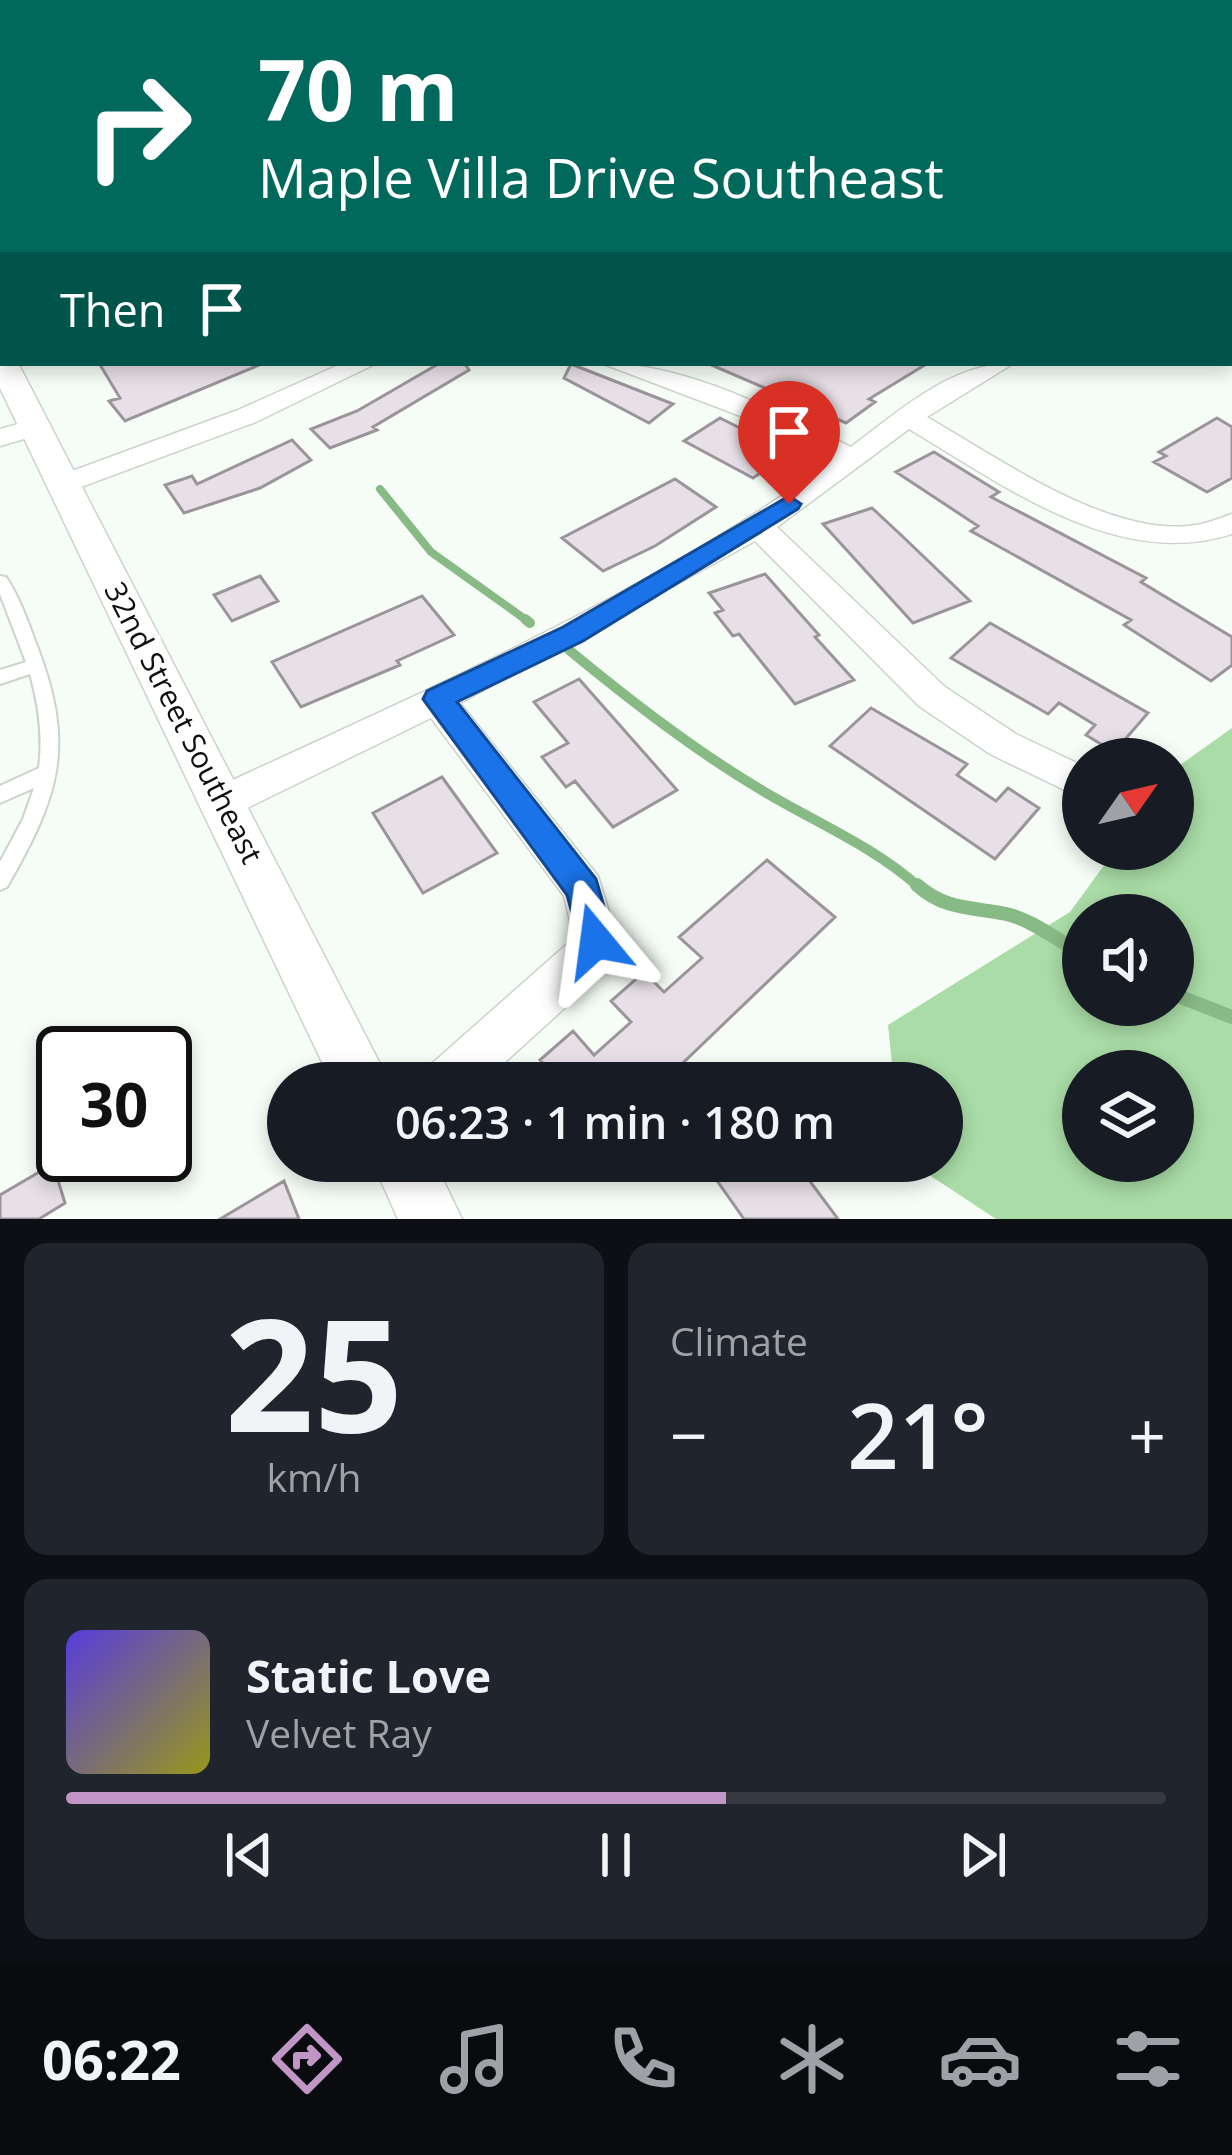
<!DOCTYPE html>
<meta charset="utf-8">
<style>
:root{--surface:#171b24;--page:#20242c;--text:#f1f3f6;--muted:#9ea1a6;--line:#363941;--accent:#c196c7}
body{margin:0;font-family:"Open Sans",sans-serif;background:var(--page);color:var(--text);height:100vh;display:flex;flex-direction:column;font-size:45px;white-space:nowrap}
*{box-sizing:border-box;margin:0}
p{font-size:39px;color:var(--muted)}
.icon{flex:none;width:66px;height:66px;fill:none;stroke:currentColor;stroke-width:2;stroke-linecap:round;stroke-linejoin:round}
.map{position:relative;height:1219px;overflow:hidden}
.drawer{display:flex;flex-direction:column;gap:24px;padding:24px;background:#0d0f14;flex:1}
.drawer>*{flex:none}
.hud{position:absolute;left:0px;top:0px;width:1233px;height:366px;box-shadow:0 6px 18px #0003;background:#00695c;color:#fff;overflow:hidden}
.needle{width:78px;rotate:56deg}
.buttons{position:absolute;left:1062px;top:738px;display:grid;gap:24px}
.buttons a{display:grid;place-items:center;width:132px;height:132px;border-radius:50%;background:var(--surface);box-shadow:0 6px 18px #0003;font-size:60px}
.speed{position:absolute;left:36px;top:1026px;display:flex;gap:24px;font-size:60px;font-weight:700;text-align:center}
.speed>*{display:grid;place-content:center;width:156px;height:156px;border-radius:50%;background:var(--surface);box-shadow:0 6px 18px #0003;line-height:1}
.speed .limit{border:6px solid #111;border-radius:18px;background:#fff;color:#111}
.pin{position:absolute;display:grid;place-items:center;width:102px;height:102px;color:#fff;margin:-123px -51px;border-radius:50% 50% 50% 0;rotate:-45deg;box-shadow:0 0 12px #0007}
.pin .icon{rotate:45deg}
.me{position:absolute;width:132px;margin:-66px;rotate:344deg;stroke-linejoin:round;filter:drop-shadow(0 0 9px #0008)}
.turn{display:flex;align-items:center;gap:42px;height:252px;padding:0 60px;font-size:54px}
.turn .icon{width:156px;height:156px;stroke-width:2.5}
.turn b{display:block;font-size:84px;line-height:102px}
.then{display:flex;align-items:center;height:114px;padding:0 60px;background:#0003;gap:24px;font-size:45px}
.big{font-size:90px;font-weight:600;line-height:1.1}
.drawer .widget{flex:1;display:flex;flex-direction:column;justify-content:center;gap:18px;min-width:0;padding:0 42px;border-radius:24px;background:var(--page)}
.drawer .dial{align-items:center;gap:0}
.dial b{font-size:156px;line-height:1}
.song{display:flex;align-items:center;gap:36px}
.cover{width:144px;height:144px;border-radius:18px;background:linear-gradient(135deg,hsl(250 70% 55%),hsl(60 70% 35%))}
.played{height:12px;border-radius:6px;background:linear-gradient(90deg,var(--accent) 60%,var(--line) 60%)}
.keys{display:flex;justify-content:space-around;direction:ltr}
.heat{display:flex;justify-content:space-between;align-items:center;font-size:66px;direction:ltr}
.drawer .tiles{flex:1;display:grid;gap:24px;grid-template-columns:1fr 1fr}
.widget:last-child{grid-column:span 2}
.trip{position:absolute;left:267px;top:1062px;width:696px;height:120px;border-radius:60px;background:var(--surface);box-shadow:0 6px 18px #0003;font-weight:600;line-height:120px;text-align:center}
.menu{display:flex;height:192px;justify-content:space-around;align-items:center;background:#090b0e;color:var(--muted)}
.menu .icon{width:84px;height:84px}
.menu .current{color:var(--accent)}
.menu b{font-size:54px;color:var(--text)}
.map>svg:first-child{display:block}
.forest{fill:#a9dca6;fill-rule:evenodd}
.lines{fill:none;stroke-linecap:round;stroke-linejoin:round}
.stream-far2{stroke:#88ba85;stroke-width:8}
.stream-far1{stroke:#88ba85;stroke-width:10}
.stream{stroke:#88ba85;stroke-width:14}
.building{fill:#e7e0e7;stroke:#9b949b;stroke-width:3}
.service-casing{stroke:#ccd3cb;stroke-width:4}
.minor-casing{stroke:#ccd3cb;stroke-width:3}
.tertiary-casing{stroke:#ccd3cb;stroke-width:3}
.service{fill:#fff;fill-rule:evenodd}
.minor{fill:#fff;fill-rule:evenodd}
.tertiary{fill:#fff;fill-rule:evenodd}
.route{fill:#1a73e8;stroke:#114b97;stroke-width:3}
.labels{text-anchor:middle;stroke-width:12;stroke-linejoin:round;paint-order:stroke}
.street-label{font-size:30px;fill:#0d0f0d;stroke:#fff}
</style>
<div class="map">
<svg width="1232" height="1219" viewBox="0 0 1232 1219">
<rect width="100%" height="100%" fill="#f6fdf6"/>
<path class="forest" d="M 1232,728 L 1232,1219 L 996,1219 L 908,1161 L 942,1161 L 942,1083 L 894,1083 L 888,1025 L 1070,912 L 1116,849 L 1173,849 L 1173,770 ZM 1083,915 L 1173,915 L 1173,1005 L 1083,1005 ZM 1083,1071 L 1173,1071 L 1173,1161 L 1083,1161 Z"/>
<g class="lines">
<path class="stream-far2" d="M 380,489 L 431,552 L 529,622"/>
<path class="stream-far1" d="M 525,619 L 530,623
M 569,650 C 631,701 694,750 763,791 C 815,822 875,847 920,888"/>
<path class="stream" d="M 917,885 C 945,910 971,907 1006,914 C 1031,919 1060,942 1083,954
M 1173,994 L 1232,1017"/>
</g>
<path class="building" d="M 99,363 L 259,363 L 259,365 L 125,421 L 109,401 L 120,398 Z
M 440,363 L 464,363 L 469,370 L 373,427 L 377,430 L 330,448 L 311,429 L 357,411 Z
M 707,363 L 928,363 L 869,399 L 875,402 L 846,423 Z
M 571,364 L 673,404 L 649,423 L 564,378 Z
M 720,418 L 756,436 L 789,453 L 753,478 L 684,441 Z
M 1217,418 L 1232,427 L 1232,478 L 1207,492 L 1154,462 L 1166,456 L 1159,452 Z
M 292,440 L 311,460 L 260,488 L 184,513 L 165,485 L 192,476 L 197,484 Z
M 934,452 L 999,492 L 991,497 L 1146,578 L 1141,582 L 1232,637 L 1232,665 L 1211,681 L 1124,625 L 1131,620 L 971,531 L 978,526 L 896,472 Z
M 675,479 L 716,507 L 655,546 L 603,571 L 562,538 Z
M 872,508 L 900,534 L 970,601 L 913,623 L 823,524 Z
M 765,574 L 819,635 L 815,637 L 854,680 L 795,704 L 739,634 L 733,636 L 715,613 L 723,610 L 709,593 Z
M 260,576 L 278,601 L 232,621 L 214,595 Z
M 422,596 L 454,635 L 397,661 L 400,665 L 301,707 L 272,662 Z
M 990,623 L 1148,713 L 1114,752 L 1086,735 L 1095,725 L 1059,703 L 1048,714 L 951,658 Z
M 579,679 L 677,790 L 613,827 L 575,781 L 566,787 L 542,757 L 568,743 L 534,702 Z
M 871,708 L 967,764 L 957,775 L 996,801 L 1008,788 L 1039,808 L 995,859 L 830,746 Z
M 442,777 L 497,853 L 423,893 L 373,813 Z
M 767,860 L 835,917 L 662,1083 L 560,1083 L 540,1060 L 573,1031 L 594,1055 L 631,1022 L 611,1001 L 644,972 L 664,992 L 702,958 L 679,937 Z
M 745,1161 L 795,1161 L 838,1219 L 744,1219 L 718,1182 Z
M 53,1164 L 65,1203 L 39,1219 L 0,1219 L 0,1195 Z
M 284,1181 L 299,1219 L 220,1219 Z"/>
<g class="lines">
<defs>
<path id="service" d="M 0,576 L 6,577 C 20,598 28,622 37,646 C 76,747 59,796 7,887 L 0,890 L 0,862 L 23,819 L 34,788 L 0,803 L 0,786 L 39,768 C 43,735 39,706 30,674 L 0,684 L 0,670 L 26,662 L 0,594 Z"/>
<path id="minor" d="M 44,0 L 60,0 L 62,3 L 46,3 Z
M 0,37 L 3,37 L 3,45 L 0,45 Z
M 1232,49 L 1232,59 L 1230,60 L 1230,50 Z
M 1230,285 L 1232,285 L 1232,299 L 1230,299 Z
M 343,363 L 377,363 L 256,422 L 73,490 L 53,490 L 49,484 L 53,478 L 238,410 Z
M 601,363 C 686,363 775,411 851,447 C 899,411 951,363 1014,363 L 927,417 C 997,457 1111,539 1196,525 C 1208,523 1220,518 1232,514 L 1232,534 C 1117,571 1004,485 909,429 L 777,527 L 945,687 L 1016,734 L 1083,766 L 1081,798 L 990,754 L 919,706 L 755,541 L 460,703 L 598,876 L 618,941 L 600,976 L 482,1083 L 422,1083 L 429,1066 L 574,938 L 564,896 L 431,718 L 237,813 L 223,818 L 209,813 L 203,802 L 209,791 C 421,692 644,598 833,460 L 751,420 Z
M 35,419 L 49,427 L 45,433 L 0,446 L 0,429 Z"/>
<path id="tertiary" d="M 0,348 L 3,363 L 18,363 L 390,1083 L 332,1083 L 0,388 Z
M 372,1161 L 434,1161 L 462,1219 L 398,1219 Z"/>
</defs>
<use href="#service" class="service-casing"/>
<use href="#minor" class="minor-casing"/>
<use href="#tertiary" class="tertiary-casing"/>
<use href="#service" class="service"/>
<use href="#minor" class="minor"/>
<use href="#tertiary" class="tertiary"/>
</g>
<path class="route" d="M 789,496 L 801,504 L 798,509 L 583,641 L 457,702 L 596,879 L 614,941 L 609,953 L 596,957 L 583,953 L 567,895 L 423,699 L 427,691 L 563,627 Z"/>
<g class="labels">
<g class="street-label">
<text transform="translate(183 723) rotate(63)" y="10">32nd Street Southeast</text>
</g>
</g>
</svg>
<div class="buttons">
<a><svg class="needle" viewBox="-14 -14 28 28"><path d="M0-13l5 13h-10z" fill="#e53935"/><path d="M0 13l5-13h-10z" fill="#9ea1a6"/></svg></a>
<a><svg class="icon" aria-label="sound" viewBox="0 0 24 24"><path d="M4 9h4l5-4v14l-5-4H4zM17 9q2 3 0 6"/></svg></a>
<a><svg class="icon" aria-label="layers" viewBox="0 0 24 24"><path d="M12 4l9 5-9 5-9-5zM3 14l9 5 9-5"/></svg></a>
</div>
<div class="speed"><div class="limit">30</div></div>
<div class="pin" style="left:789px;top:504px;background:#d93025"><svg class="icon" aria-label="arrive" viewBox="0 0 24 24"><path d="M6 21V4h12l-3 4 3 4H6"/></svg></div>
<svg class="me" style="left:596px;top:941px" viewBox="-20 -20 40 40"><path d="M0-17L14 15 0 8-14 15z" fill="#1a73e8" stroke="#fff" stroke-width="4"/></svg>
<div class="trip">06:23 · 1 min · 180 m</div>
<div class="hud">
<div class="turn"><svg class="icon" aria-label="right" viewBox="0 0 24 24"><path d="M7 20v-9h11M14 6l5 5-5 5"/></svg><div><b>70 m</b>Maple Villa Drive Southeast</div></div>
<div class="then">Then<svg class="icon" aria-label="arrive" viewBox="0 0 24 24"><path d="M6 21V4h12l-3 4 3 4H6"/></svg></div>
</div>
</div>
<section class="drawer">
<div class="tiles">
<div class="widget dial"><b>25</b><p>km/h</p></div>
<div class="widget"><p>Climate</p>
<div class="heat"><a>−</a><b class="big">21°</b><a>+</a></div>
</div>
<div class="widget">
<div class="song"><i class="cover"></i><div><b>Static Love</b><p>Velvet Ray</p></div></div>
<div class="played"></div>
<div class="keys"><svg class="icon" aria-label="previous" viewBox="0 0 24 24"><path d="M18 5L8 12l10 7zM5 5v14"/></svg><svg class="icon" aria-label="pause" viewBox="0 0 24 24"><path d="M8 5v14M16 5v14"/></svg><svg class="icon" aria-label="next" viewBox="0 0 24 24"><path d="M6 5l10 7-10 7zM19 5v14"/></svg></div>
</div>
</div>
</section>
<nav class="menu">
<b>06:22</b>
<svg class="icon current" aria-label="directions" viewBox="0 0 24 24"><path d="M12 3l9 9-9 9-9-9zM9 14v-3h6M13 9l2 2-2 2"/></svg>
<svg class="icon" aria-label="music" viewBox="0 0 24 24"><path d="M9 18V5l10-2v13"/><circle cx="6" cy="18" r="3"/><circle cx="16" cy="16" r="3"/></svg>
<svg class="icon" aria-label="phone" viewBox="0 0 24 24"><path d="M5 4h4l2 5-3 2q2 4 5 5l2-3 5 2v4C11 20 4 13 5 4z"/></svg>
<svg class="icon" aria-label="climate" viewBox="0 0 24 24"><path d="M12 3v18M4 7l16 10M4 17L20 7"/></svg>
<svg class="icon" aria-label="car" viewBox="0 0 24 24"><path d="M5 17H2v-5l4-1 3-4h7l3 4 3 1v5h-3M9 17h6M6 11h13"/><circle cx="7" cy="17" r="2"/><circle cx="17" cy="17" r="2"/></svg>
<svg class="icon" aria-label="filters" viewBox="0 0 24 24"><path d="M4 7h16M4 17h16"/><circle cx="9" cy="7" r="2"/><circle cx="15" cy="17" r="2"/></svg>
</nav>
